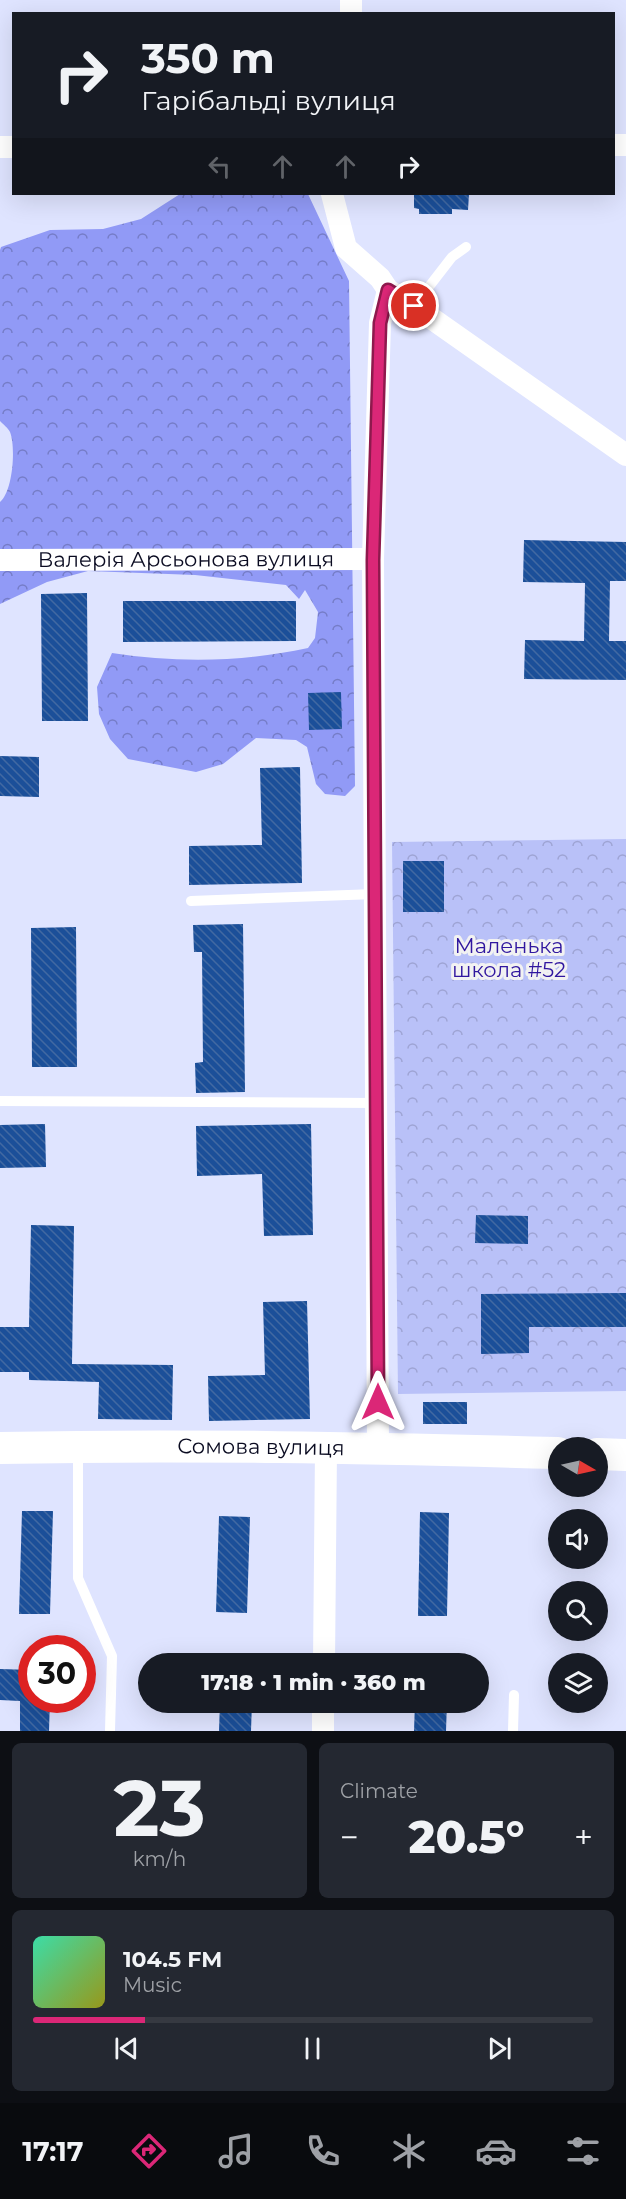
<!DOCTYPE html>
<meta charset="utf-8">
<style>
:root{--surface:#171b24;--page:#242831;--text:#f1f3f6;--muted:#9ea1a6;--line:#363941;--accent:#db2777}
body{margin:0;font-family:Montserrat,sans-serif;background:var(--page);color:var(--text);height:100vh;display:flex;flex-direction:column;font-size:22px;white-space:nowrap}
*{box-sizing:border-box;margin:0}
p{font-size:20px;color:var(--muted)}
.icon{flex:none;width:33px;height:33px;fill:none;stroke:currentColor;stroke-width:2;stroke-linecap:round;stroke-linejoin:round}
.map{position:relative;height:1731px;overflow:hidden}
.drawer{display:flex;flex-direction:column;gap:12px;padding:12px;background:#0d0f14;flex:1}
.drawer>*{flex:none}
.guide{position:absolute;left:12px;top:12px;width:603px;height:183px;border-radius:0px;box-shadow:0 6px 24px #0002;background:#171b24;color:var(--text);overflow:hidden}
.needle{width:39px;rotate:99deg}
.fabs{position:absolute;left:548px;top:1437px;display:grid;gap:12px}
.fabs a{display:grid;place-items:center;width:60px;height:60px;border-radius:50%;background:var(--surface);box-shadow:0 6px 24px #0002;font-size:30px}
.speed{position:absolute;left:18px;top:1635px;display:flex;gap:12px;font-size:30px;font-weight:700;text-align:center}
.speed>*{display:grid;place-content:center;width:78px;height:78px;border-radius:50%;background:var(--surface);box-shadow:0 6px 24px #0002;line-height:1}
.speed .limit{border:9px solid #d22;background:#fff;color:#111}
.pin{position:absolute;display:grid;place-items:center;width:51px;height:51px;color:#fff;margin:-26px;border:3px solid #fff;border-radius:50%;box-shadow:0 2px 6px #0007}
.me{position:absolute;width:66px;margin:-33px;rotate:0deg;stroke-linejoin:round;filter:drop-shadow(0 0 4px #0008)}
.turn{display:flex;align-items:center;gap:21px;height:126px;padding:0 30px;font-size:27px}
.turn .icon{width:78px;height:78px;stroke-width:2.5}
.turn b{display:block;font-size:42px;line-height:51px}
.lanes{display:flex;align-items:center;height:57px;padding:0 30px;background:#0003;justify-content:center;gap:30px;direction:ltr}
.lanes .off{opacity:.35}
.big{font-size:45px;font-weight:800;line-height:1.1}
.drawer .widget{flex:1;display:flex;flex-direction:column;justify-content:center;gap:9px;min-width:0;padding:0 21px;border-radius:9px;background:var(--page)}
.drawer .dial{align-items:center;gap:0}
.dial b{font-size:78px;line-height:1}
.song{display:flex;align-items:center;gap:18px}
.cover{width:72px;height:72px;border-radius:9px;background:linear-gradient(135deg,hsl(160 70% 55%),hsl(60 70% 35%))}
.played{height:6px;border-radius:3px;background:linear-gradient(90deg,var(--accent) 20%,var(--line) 20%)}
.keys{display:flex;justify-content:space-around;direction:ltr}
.heat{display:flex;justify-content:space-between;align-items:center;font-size:33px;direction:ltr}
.drawer .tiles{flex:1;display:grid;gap:12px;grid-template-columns:1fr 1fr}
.widget:last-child{grid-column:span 2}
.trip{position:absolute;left:138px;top:1653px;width:351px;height:60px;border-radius:30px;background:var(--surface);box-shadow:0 6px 24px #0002;font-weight:800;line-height:60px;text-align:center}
.dock{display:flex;height:96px;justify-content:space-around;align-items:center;background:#090b0e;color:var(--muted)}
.dock .icon{width:42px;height:42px}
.dock .current{color:var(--accent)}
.dock b{font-size:27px;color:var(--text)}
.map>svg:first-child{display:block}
.forest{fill:url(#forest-crowns)}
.park{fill:url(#park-crowns)}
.building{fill:url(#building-back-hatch)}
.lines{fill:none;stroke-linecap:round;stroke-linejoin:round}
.lane{stroke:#fff;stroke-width:10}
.street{stroke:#fff;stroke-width:22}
.secondary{stroke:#fff;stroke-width:32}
.route-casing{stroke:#8e194d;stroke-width:15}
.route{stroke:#db2777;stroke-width:10}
.labels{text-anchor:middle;stroke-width:6;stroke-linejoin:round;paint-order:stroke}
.street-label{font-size:21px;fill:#0a0b21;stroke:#f2f2f2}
.park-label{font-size:21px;fill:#30179f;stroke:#f2f2f2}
</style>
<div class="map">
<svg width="626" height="1731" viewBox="0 0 626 1731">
<defs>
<pattern id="forest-crowns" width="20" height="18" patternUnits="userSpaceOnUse" patternTransform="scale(1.5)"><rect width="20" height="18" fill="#919af6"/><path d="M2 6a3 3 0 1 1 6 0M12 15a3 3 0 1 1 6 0" fill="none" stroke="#757cc7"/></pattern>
<pattern id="park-crowns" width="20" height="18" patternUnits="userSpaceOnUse" patternTransform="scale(1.5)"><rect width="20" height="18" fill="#b9c1f8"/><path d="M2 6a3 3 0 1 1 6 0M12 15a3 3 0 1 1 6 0" fill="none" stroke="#9ea4d4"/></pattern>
<pattern id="building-back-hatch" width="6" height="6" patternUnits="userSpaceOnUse" patternTransform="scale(1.5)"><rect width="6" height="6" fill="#1b4f99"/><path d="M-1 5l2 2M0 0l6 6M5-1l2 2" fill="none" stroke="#4269a2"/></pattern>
</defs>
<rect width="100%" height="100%" fill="#dfe4ff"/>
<path class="forest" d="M 180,194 L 308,194 L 349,281 L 355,786 L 345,796 L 325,794 L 316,784 L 307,747 L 296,740 L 256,738 L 223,764 L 196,772 L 128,759 L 110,739 L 99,714 L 97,687 L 112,653 C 178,663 243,662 308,648 L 315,638 L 318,612 L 305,590 L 299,599 L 286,585 L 195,575 L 88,571 L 47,582 L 0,604 L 0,502 C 13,491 16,447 10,432 C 8,428 3,424 0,421 L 0,250 L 1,247 L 50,230 L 103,229 L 141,219 Z"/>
<path class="park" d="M 626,839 L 626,1391 L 398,1394 L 392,842 Z"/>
<path class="building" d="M 414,194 L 469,194 L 468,210 L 452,209 L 452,214 L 419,214 L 419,209 L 414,208 Z
M 524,540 L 626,542 L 626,581 L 610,581 L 609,641 L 626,641 L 626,680 L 524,679 L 525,640 L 584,641 L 585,583 L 523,582 Z
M 87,593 L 88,721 L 42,721 L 41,594 Z
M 123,601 L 296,601 L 296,641 L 123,642 Z
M 341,692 L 342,729 L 309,730 L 308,693 Z
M 0,756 L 39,757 L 39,797 L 0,796 Z
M 300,767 L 302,883 L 189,885 L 189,846 L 262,845 L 260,768 Z
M 403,861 L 444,861 L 444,912 L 403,912 Z
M 243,924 L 245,1092 L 196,1093 L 195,1063 L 203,1062 L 202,952 L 194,952 L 193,925 Z
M 76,927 L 77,1067 L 32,1067 L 31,928 Z
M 45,1124 L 46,1167 L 0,1168 L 0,1125 Z
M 311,1124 L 313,1235 L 264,1236 L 262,1174 L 197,1176 L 196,1126 Z
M 476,1215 L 528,1216 L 528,1244 L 475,1243 Z
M 31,1225 L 74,1226 L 72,1364 L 173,1365 L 172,1420 L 98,1419 L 99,1382 L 29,1380 L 29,1372 L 0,1372 L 0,1327 L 29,1327 Z
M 626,1293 L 626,1327 L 529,1327 L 529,1353 L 481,1354 L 481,1294 Z
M 307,1301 L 310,1419 L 209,1421 L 208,1376 L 265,1375 L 263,1302 Z
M 423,1402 L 467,1402 L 467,1424 L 423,1424 Z
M 22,1511 L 53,1511 L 50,1614 L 19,1614 Z
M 420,1512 L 449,1513 L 447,1616 L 418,1616 Z
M 219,1516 L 250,1517 L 247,1613 L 216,1612 Z
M 0,1669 L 32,1670 L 32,1700 L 50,1700 L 49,1731 L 20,1731 L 20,1701 L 0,1700 Z
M 220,1702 L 252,1702 L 251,1731 L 219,1731 Z
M 415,1702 L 447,1702 L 446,1731 L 414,1731 Z"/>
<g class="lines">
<path class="lane" d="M 414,306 L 452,257 L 466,247
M 191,901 L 375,894
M 0,1101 L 376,1103
M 78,1450 L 78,1578 L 112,1656 L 110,1731
M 513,1731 L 514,1695"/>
<g class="street">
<path d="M 351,14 L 351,0"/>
<path d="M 614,145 L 626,145"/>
<path d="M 0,147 L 14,147"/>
<path d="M 332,194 L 346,248 L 380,278 L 388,290 L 414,306 L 626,455"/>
<path id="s1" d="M 0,560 L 373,559"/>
<path d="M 378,1449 L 373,559 L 380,323 L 388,290"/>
<path d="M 324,1664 L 326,1449"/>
<path d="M 323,1731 L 323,1702"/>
</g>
<g class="secondary">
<path id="s2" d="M 0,1448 C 186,1444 372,1448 558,1453"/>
<path d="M 597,1454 L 626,1455"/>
</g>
</g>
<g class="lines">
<defs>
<path id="route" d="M 378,1402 L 373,560 L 380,323 L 388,290 L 414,306"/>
</defs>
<use href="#route" class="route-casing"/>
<use href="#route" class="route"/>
</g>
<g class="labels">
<g class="street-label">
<text dy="7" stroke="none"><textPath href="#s1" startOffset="186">Валерія Арсьонова вулиця</textPath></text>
<text dy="7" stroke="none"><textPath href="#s2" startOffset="261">Сомова вулиця</textPath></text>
</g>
<g class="park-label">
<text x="509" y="953">Маленька<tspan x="509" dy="24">школа #52</tspan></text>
</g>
</g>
</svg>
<div class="fabs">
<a><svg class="needle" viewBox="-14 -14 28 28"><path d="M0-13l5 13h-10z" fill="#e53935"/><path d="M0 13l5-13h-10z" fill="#9ea1a6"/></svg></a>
<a><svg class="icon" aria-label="sound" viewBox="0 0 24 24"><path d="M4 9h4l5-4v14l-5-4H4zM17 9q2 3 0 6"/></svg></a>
<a><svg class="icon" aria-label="search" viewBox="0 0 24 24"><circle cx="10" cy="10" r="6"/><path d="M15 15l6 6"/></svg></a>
<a><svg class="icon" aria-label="layers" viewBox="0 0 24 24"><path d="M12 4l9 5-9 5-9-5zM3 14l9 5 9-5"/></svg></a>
</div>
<div class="speed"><div class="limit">30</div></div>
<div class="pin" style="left:414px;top:306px;background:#d93025"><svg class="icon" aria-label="arrive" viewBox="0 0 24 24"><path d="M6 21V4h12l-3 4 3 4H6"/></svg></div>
<svg class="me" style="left:378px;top:1402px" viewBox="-20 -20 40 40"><path d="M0-17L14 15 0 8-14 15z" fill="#db2777" stroke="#fff" stroke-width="4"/></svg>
<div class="trip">17:18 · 1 min · 360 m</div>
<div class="guide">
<div class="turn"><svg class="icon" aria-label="right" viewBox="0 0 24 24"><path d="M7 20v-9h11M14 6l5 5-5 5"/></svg><div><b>350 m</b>Гарібальді вулиця</div></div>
<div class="lanes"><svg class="icon off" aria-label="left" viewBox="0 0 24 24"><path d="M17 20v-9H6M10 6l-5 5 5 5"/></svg><svg class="icon off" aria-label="ahead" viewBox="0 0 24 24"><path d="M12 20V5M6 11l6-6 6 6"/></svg><svg class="icon off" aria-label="ahead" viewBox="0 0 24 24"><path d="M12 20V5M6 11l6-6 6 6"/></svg><svg class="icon" aria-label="right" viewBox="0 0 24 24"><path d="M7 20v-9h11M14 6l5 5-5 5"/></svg></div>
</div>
</div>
<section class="drawer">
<div class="tiles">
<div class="widget dial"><b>23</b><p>km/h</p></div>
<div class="widget"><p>Climate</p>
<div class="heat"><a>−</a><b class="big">20.5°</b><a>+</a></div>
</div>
<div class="widget">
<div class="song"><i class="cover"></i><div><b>104.5 FM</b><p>Music</p></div></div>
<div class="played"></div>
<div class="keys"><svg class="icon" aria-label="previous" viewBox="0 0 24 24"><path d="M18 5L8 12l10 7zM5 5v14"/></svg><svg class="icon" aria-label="pause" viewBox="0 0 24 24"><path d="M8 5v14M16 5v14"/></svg><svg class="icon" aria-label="next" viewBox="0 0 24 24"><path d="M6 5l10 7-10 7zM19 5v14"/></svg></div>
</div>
</div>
</section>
<nav class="dock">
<b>17:17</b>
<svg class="icon current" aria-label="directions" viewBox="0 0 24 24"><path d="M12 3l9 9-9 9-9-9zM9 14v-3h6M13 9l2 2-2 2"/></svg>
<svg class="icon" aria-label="music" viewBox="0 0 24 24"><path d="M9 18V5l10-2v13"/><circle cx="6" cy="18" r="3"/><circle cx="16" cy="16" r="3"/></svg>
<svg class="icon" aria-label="phone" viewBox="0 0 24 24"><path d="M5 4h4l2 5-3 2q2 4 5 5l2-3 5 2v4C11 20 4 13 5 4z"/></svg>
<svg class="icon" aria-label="climate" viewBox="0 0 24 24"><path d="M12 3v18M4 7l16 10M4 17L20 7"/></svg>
<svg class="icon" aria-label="car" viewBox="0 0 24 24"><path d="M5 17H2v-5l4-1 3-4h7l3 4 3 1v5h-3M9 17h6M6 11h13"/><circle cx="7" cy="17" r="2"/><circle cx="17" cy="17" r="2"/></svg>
<svg class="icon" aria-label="filters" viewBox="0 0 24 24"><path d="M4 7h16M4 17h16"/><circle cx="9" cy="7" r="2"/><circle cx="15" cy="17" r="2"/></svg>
</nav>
